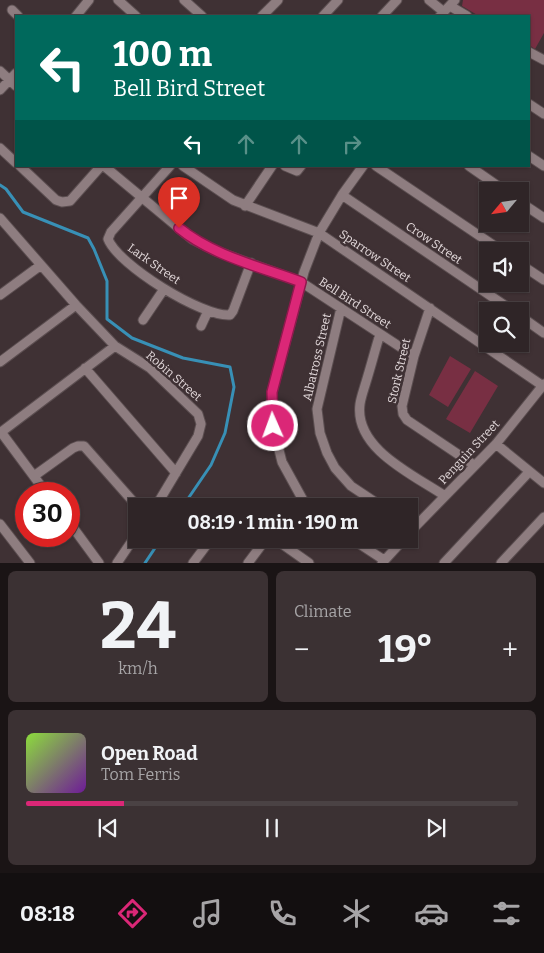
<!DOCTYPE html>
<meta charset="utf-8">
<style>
:root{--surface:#2f2527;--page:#3b3133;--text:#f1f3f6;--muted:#a7a5a7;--line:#4a4244;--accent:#db2777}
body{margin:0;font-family:Bitter,serif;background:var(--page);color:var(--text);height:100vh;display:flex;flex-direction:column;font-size:19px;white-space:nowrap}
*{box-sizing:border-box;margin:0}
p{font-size:16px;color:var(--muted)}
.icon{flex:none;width:28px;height:28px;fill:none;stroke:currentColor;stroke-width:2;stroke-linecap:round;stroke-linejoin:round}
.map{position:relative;height:563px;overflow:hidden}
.panel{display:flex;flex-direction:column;gap:8px;padding:8px;background:#1a1415;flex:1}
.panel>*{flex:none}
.banner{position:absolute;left:15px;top:15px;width:515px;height:152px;border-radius:0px;box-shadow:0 1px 4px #0004,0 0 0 1px var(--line);background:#00695c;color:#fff;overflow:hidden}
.needle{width:32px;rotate:241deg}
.buttons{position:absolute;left:479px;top:182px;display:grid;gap:10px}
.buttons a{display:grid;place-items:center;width:50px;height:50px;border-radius:0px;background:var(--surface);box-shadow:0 1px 4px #0004,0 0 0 1px var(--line);font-size:25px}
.speed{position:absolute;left:15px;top:482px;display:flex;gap:10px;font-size:25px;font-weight:700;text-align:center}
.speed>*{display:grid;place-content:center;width:65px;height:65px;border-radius:50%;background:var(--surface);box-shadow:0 1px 4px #0004,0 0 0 1px var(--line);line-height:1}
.speed .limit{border:8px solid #d22;background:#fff;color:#111}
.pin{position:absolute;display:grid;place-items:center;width:42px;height:42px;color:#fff;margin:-51px -21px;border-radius:50% 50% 50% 0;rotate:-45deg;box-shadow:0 0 5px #0007}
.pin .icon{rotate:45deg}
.me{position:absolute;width:55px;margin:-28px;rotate:358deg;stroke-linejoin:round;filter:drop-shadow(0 0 4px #0008)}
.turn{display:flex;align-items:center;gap:18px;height:105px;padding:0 15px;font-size:22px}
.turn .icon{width:65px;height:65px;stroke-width:2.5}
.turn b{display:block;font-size:35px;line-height:42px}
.lanes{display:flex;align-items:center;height:48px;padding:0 15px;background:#0003;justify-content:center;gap:25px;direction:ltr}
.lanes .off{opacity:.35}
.big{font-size:38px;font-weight:700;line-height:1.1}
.panel .tile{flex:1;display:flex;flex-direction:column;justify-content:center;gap:8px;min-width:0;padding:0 18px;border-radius:8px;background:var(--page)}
.panel .dial{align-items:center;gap:0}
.dial b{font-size:65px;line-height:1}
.song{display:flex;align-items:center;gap:15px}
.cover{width:60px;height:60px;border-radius:8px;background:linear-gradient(135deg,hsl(90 70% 55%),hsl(280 70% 35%))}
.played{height:5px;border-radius:2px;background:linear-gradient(90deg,var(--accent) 20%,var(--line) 20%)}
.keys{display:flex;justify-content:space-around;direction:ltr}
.heat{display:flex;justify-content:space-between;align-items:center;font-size:28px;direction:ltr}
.panel .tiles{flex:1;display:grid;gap:8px;grid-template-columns:1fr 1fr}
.tile:last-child{grid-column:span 2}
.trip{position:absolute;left:128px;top:498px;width:290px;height:50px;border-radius:0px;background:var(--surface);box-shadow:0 1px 4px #0004,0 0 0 1px var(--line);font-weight:700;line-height:50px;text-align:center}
.menu{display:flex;height:80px;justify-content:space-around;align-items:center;background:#130f10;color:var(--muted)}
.menu .icon{width:35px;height:35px}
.menu .current{color:var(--accent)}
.menu b{font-size:22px;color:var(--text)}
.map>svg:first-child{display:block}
.green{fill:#782f43}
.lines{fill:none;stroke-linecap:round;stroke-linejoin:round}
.stream{stroke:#3890b6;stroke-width:3}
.minor-casing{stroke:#5b4e50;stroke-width:11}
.minor{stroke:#8e7d80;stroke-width:9}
.route-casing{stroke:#8e194d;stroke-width:12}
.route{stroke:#db2777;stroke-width:9}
.labels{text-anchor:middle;stroke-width:5;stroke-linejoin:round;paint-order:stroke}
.street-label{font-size:12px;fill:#e2d8da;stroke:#3f3134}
</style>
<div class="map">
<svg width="544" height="563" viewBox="0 0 544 563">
<rect width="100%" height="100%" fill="#3f3134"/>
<path class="green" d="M 463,0 L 544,0 L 544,33 L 535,49 L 529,45 L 529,16 L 479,16 L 462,6 Z
M 450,356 L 471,369 L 448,407 L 429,395 Z
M 475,371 L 498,386 L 470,433 L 446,419 Z"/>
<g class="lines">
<path class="stream" d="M 0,185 L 6,189 L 23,212 L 88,238 L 94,249 L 107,281 L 107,319 L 132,338 L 183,358 L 230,367 L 234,387 L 225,433 L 211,465 L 183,506
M 145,563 L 161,539"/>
<defs>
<path id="minor" d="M 118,0 L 136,16
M 184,0 L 202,16
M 429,0 L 444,12
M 450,6 L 467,16
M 12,10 L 18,16
M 76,16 L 89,0
M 262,16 L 278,0
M 323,16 L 338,0
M 382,16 L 397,0
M 440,16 L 455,0
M 529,52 L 544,60
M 0,71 L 16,86
M 0,90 L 16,73
M 529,104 L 544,114
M 0,148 L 16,163
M 529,156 L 544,166
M 20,166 L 56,200 L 62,202 L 70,201 L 101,166
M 104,166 L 192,239 L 216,251 L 301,282 L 414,356
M 170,166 L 111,232 L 108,239 C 118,265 202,317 230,315 L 233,311 L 251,263
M 183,166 L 233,200 L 319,233 L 543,386
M 285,166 L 297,171 L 301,166
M 376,166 L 502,251
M 469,166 L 505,191
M 342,195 L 513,311
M 520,202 L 544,218
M 245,206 L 272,166
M 0,218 L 76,305 L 115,346 L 150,368 L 198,414 L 201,424 L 198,436 L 156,506
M 520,264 L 544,280
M 0,295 L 41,265
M 341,308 L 317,409 L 320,433 L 327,453 L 335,468 L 351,486 L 381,506
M 430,308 L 414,356 L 402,406 L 403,414 L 407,420 L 474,465
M 520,316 L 544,333
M 143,320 L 164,289
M 201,326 L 208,311
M 380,334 C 375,350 371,366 366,382 C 364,389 361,397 360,404 C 354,449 414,475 445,496
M 0,362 L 76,305
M 85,368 L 176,473
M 1,432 L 47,494
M 0,433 L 115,346
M 496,444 L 544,483
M 34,476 L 73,448 L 78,446 L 84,446 L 137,506
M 309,506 L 304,502 L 282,462 L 273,426 L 272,392 L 304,272 L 319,233 L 342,195 L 363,166
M 69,522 L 99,563
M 0,524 L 30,563
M 409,533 L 496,444 L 544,384
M 275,539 L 309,563
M 352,539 L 384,560
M 117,563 L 136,535
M 193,563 L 211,539
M 248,563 L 266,539
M 382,563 L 404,539
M 444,563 L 529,472
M 501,563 L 544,517"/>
</defs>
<use href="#minor" class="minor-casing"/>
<use href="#minor" class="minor"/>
</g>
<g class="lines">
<defs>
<path id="route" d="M 179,228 C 213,256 261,267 301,282 L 272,392 L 273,426"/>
</defs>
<use href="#route" class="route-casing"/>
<use href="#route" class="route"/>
</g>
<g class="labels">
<g class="street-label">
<text transform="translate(434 243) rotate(34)" y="4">Crow Street</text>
<text transform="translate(375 256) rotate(34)" y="4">Sparrow Street</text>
<text transform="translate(154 264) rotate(35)" y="4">Lark Street</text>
<text transform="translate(355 303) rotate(33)" y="4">Bell Bird Street</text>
<text transform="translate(317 357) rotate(-77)" y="4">Albatross Street</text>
<text transform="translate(399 371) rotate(-77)" y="4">Stork Street</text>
<text transform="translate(174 376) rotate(41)" y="4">Robin Street</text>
<text transform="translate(469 452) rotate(-47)" y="4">Penguin Street</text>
</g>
</g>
</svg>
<div class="buttons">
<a><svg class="needle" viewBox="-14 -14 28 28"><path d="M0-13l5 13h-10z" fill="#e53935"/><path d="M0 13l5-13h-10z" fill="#a7a5a7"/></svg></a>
<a><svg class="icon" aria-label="sound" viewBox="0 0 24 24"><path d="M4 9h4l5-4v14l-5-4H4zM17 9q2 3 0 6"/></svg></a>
<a><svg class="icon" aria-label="search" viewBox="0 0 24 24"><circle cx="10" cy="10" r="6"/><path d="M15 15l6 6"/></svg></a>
</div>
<div class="speed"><div class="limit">30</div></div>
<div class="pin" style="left:179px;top:228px;background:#d93025"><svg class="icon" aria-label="arrive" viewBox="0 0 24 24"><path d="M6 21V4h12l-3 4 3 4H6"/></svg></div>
<svg class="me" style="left:273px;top:426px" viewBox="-20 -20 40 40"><circle r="17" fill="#db2777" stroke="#fff" stroke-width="3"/><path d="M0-11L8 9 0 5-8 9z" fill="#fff"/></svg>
<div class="trip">08:19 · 1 min · 190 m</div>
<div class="banner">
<div class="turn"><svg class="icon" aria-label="left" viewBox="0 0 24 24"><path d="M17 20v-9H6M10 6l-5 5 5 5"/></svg><div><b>100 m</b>Bell Bird Street</div></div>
<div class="lanes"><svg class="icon" aria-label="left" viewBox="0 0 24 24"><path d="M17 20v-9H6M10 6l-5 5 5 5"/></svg><svg class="icon off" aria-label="ahead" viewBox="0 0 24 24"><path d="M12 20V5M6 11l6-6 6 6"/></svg><svg class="icon off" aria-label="ahead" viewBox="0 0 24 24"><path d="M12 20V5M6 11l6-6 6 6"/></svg><svg class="icon off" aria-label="right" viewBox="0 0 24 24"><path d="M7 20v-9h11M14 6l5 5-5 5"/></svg></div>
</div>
</div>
<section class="panel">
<div class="tiles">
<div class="tile dial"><b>24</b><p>km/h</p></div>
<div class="tile"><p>Climate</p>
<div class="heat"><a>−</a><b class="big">19°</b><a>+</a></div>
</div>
<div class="tile">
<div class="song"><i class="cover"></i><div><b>Open Road</b><p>Tom Ferris</p></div></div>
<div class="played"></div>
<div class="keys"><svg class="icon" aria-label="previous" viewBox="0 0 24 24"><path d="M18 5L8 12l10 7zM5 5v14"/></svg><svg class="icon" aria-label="pause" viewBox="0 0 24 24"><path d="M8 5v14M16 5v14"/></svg><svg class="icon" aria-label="next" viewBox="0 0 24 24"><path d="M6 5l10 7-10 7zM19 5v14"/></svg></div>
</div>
</div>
</section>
<nav class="menu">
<b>08:18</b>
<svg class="icon current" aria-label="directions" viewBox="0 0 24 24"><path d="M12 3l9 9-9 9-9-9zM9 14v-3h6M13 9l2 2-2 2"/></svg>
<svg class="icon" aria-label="music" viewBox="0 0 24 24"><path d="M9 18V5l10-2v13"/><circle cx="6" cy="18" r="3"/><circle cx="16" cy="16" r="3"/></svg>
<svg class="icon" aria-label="phone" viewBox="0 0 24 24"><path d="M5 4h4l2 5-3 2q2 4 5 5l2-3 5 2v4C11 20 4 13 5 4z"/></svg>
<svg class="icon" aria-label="climate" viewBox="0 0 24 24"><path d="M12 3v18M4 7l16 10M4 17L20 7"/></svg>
<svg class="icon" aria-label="car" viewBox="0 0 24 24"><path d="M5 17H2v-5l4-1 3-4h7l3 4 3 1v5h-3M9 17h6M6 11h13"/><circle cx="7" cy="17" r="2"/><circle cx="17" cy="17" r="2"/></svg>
<svg class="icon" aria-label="filters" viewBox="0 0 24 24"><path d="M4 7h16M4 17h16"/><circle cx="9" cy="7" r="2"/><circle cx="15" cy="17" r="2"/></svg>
</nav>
